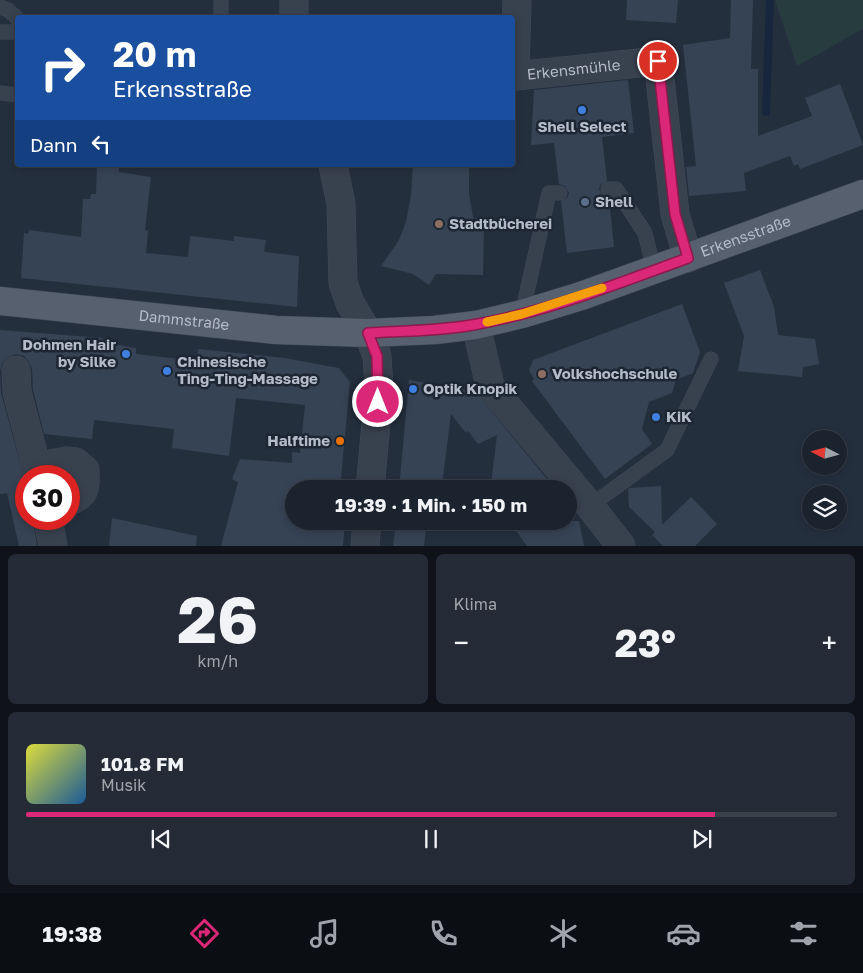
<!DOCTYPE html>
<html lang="de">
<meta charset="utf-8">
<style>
:root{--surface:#1b232e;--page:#242b36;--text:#f1f3f6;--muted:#a0a4aa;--line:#39404a;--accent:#db2777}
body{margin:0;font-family:"Golos Text",sans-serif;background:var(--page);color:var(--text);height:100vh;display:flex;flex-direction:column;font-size:19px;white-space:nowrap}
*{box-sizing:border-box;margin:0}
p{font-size:16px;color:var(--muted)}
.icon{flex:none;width:28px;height:28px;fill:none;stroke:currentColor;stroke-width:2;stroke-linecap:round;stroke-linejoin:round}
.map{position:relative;height:546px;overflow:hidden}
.panel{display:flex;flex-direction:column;gap:8px;padding:8px;background:#0f1319;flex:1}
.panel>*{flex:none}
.banner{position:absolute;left:15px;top:15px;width:500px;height:152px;border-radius:5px;box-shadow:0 2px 8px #0003,0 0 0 1px var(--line);background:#1a4fa0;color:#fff;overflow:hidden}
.needle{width:32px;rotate:276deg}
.tools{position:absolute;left:802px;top:430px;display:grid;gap:10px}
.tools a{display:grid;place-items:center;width:45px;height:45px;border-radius:50%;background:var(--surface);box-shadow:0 2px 8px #0003,0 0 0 1px var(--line);font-size:25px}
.speed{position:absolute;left:15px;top:465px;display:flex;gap:10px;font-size:25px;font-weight:700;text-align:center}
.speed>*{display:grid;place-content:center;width:65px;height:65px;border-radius:50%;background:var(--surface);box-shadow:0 2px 8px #0003,0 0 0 1px var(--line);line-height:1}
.speed .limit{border:8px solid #d22;background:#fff;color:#111}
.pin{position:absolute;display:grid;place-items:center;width:42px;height:42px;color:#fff;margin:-21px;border:2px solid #fff;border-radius:50%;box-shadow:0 1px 5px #0007}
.me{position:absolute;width:55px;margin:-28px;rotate:0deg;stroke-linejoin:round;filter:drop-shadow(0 0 4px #0008)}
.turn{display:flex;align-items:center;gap:18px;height:105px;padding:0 15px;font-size:22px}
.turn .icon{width:65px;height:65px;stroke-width:2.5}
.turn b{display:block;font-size:35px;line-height:42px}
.then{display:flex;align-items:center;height:48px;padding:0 15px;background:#0003;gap:10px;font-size:19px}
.big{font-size:38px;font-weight:700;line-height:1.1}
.panel .tile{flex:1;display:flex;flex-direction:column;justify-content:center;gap:8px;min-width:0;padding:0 18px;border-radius:8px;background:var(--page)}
.panel .dial{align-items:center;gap:0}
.dial b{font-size:65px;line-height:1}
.song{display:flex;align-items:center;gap:15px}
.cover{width:60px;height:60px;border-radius:8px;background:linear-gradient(135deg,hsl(60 70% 55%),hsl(210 70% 35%))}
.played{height:5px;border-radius:2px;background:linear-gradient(90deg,var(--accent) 85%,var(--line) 85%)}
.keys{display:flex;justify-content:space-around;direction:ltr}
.heat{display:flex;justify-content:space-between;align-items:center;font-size:28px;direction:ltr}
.panel .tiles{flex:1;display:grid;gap:8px;grid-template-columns:1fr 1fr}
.tile:last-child{grid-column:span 2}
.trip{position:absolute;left:285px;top:480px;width:292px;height:50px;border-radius:25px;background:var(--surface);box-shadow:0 2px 8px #0003,0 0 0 1px var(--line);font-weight:700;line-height:50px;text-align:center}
.tab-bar{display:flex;height:80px;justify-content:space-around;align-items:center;background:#0b0e12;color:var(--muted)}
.tab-bar .icon{width:35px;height:35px}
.tab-bar .current{color:var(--accent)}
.tab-bar b{font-size:22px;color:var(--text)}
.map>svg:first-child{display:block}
.green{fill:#263c3f}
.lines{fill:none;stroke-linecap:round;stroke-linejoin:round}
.stream{stroke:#17263c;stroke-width:8}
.building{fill:#364354}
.service-casing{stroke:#414a57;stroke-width:15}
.minor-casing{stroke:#414a57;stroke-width:29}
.primary-casing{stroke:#414a57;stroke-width:29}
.service{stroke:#38414e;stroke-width:14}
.minor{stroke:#38414e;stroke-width:28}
.primary{stroke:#56606e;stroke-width:28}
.route-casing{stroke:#8e194d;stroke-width:12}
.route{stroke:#db2777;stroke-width:9}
.slow{stroke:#f59e0b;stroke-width:9}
.shop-dot{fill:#3f7fe0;stroke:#1d2633;stroke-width:2}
.service-dot{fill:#5c6f8a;stroke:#1d2633;stroke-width:2}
.education-dot{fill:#8d6e63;stroke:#1d2633;stroke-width:2}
.food-dot{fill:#e8710a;stroke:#1d2633;stroke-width:2}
.labels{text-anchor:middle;stroke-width:5;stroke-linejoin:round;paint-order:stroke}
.street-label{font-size:15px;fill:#b4bcc9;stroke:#1d2633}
.poi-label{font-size:15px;font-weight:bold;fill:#b4bcc9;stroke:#1d2633;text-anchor:start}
</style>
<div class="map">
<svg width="863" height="546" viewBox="0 0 863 546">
<rect width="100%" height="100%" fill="#242f3e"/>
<path class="green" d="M 775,0 L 863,0 L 863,29 L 797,66 Z"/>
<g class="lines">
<path class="stream" d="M 766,112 L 770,0"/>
</g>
<path class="building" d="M 627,0 L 678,0 L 676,23 L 626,20 Z
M 731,0 L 753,0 L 751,69 L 758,69 L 758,136 L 812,116 L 805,98 L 840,84 L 863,145 L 800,169 L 798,164 L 794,166 L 790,156 L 744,173 L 746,191 L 689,196 L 686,167 L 696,166 L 683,45 L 730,38 Z
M 628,80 L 634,133 L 602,137 L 607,181 L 601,184 L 599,189 L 603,196 L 609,198 L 614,247 L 567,253 L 561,201 L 567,198 L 569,193 L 565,186 L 559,184 L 554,143 L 531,145 L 534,90 Z
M 97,165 L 119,165 L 119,172 L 151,177 L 145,230 L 148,231 L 146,253 L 188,257 L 190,236 L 234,241 L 234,236 L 266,240 L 264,252 L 299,256 L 297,307 L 21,278 L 24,233 L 28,234 L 29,230 L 81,237 L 83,199 L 90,199 L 91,194 L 96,194 Z
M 413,165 L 469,165 L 469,194 L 475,228 L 484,228 L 483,275 L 436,274 L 429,285 L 413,274 L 381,266 L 399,240 L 406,222 L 411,195 Z
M 760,270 L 774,307 L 778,335 L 815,339 L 819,364 L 803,367 L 802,377 L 738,371 L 744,336 L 724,283 Z
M 682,304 L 700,352 L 693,373 L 676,380 L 672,393 L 649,402 L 642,429 L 652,444 L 605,479 L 532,381 L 534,379 L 529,370 L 533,360 Z
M 0,330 L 103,338 L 103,342 L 136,348 L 136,354 L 197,361 L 198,349 L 284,358 L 339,368 L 350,382 L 340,489 L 294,489 L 294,521 L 345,521 L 343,546 L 221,546 L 238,482 L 232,479 L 240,459 L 292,463 L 292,452 L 300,453 L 305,405 L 236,398 L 229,456 L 172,448 L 174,429 L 94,420 L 92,439 L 44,434 L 33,390 L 32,369 L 29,362 L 24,356 L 16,354 L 8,357 L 2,363 L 0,371 L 1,393 L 26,484 L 26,519 L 33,519 L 37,546 L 19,546 L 7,493 L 0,494 Z
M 409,380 L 476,392 L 555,489 L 494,489 L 491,485 L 497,435 L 478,444 L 468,431 L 466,433 L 451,414 L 442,485 L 431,484 L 430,489 L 399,489 Z
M 661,486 L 662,525 L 691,497 L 717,524 L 695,546 L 663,546 L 652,535 L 655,532 L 629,507 L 628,489 L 630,488 Z
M 112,518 L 197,536 L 196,546 L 109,546 Z
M 396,521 L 427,521 L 424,546 L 393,546 Z
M 509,521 L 579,521 L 584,546 L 527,546 Z"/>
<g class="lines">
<defs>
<path id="service" d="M 0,7 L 8,10 L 18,19
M 221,18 L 221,0
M 0,32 L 18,32
M 0,93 L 18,95
M 608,189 L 616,189 L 645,233 L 654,270
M 522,314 L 549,193 L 560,193
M 590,506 L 667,450 L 711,359"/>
<g id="minor">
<path id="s1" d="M 517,0 L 515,76 L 658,61 L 675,214 L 688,258"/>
<path d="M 294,18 L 294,0"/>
<path d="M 333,165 L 341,204 L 343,283 L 350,303 L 368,333 L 377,356 L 379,390 L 370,489"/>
<path d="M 476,325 L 490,386 L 590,506 L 621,546"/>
<path d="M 16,370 L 17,392 L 39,476"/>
<path d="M 37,467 L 66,461 L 76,462 L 85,470 C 86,487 86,495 69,501"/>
<path d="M 48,519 L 53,546"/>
<path d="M 365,546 L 367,521"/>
</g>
<g id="primary">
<path id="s2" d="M 0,301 L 276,330 L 368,333 L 435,330 L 476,325 L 522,314 L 581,296 L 863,194"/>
</g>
</defs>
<use href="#service" class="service-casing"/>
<use href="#minor" class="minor-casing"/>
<use href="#primary" class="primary-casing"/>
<use href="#service" class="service"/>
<use href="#minor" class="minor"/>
<use href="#primary" class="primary"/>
</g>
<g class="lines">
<defs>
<path id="route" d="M 378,402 L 377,356 L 368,333 C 404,331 442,331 478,324 C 549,311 619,283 688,258 L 675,214 L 658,61"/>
</defs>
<use href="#route" class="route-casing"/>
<use href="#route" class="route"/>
<path class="slow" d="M 487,322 L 522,314 L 602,288"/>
</g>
<g class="shop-dot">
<circle cx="582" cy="110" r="5"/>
<circle cx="126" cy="354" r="5"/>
<circle cx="167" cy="371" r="5"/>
<circle cx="413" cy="389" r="5"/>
<circle cx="656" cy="417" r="5"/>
</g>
<circle class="service-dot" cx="585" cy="202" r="5"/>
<g class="education-dot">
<circle cx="439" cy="224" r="5"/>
<circle cx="542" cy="374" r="5"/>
</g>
<circle class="food-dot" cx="340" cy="441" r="5"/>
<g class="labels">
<g class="street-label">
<text dy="5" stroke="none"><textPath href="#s1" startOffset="135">Erkensmühle</textPath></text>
<text dy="5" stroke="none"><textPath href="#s2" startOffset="762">Erkensstraße</textPath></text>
<text dy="5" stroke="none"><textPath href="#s2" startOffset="185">Dammstraße</textPath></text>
</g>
<g class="poi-label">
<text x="582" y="132" text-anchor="middle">Shell Select</text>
<text x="595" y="207">Shell</text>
<text x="449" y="229">Stadtbücherei</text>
<text x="116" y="350" text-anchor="end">Dohmen Hair<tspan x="116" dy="17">by Silke</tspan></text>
<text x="177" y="367">Chinesische<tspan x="177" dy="17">Ting-Ting-Massage</tspan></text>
<text x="552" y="379">Volkshochschule</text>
<text x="423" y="394">Optik Knopik</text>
<text x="666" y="422">KiK</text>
<text x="330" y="446" text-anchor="end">Halftime</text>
</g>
</g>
</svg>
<div class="tools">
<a><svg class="needle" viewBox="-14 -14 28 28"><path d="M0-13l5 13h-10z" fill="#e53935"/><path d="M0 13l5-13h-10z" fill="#a0a4aa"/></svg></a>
<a><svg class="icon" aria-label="layers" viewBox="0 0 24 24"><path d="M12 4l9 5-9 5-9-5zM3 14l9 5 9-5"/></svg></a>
</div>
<div class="speed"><div class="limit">30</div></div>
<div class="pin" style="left:658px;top:61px;background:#d93025"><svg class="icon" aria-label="arrive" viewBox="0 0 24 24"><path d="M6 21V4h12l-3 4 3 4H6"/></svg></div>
<svg class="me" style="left:378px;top:402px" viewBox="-20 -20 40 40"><circle r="17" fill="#db2777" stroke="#fff" stroke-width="3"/><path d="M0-11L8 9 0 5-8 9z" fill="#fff"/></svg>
<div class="trip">19:39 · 1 Min. · 150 m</div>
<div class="banner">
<div class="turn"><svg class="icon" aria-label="right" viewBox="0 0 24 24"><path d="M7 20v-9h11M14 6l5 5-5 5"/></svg><div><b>20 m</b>Erkensstraße</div></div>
<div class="then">Dann<svg class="icon" aria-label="left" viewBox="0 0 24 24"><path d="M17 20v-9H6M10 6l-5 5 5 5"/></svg></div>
</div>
</div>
<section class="panel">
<div class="tiles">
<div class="tile dial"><b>26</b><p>km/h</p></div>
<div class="tile"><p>Klima</p>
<div class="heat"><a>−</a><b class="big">23°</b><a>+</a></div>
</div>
<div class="tile">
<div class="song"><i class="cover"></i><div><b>101.8 FM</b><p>Musik</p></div></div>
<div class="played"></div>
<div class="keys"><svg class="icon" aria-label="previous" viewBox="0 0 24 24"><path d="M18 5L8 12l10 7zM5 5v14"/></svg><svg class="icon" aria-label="pause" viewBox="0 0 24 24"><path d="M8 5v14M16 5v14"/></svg><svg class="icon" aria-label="next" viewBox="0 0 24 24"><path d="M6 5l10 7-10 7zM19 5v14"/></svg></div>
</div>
</div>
</section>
<nav class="tab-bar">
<b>19:38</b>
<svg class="icon current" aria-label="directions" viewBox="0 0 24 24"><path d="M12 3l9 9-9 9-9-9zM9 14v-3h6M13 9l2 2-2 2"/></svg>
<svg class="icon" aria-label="music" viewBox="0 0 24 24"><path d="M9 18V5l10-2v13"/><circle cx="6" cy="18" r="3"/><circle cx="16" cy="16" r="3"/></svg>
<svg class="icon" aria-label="phone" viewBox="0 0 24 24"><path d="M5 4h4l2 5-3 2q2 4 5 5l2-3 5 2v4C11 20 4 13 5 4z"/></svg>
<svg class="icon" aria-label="climate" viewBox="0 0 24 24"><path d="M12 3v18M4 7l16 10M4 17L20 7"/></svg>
<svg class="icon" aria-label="car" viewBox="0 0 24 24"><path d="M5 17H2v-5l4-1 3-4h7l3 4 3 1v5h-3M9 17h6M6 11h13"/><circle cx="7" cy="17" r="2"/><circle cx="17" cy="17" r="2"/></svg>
<svg class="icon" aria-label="filters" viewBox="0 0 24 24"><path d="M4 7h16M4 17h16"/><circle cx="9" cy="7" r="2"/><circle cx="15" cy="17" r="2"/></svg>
</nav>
